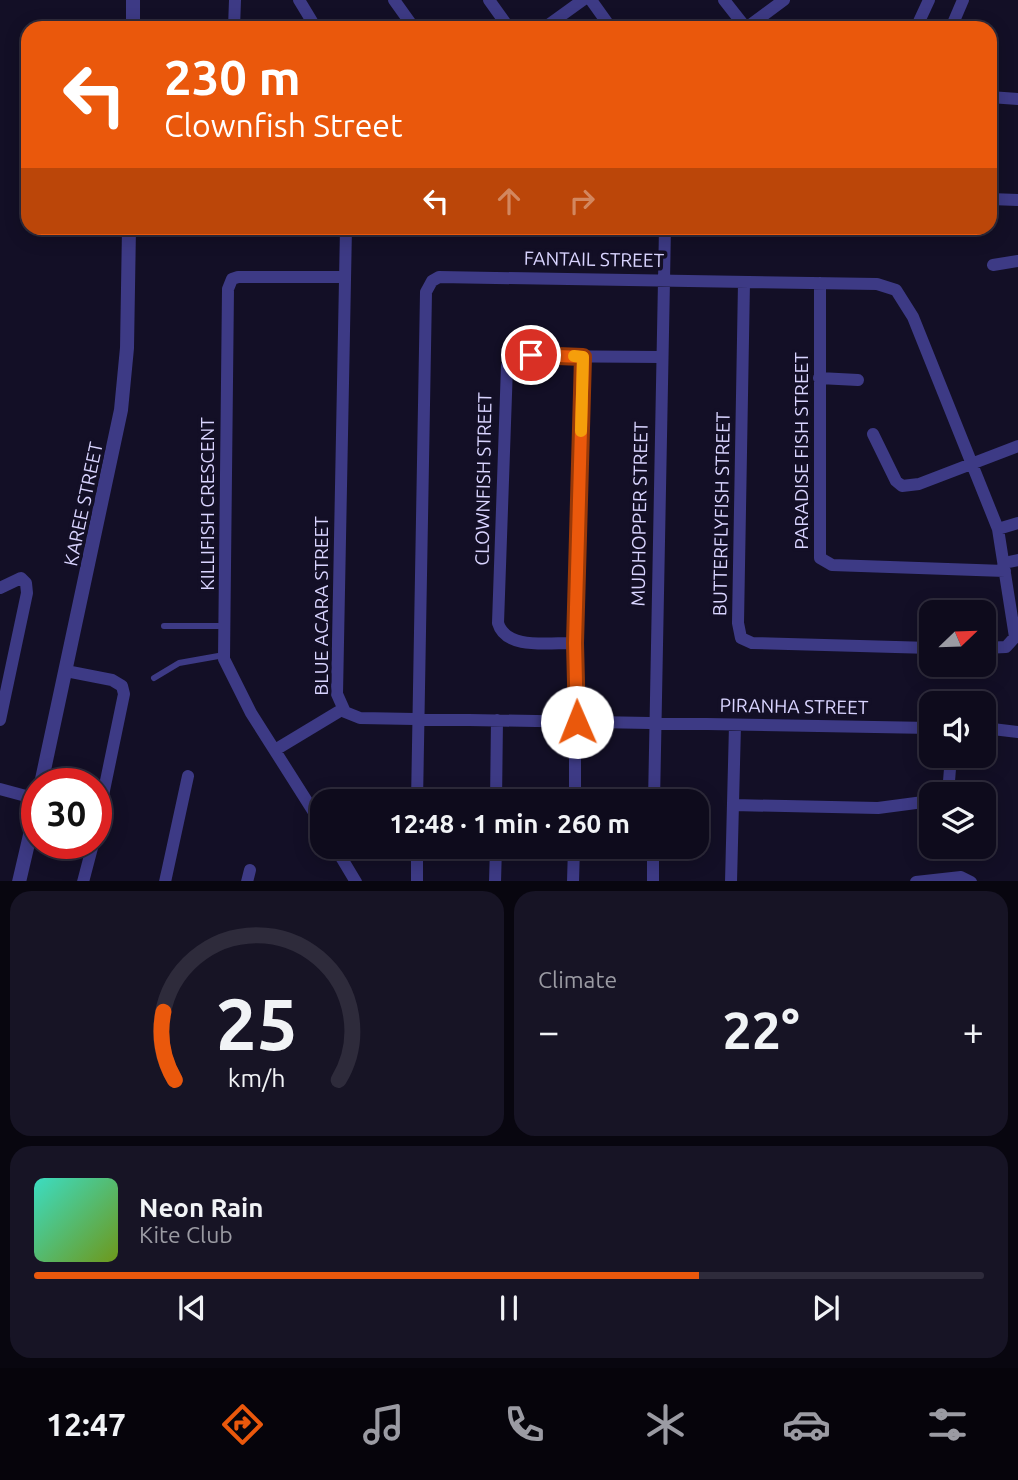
<!DOCTYPE html>
<meta charset="utf-8">
<style>
:root{--surface:#0e0b1c;--page:#171425;--text:#f1f3f6;--muted:#9b9ba3;--line:#2e2b3b;--accent:#ea580c}
body{margin:0;font-family:Ubuntu,sans-serif;background:var(--page);color:var(--text);height:100vh;display:flex;flex-direction:column;font-size:26px;white-space:nowrap}
*{box-sizing:border-box;margin:0}
p{font-size:23px;color:var(--muted)}
.icon{flex:none;width:38px;height:38px;fill:none;stroke:currentColor;stroke-width:2;stroke-linecap:round;stroke-linejoin:round}
.map{position:relative;height:881px;overflow:hidden}
.panel{display:flex;flex-direction:column;gap:10px;padding:10px;background:#08060f;flex:1}
.panel>*{flex:none}
.top-card{position:absolute;left:21px;top:21px;width:976px;height:214px;border-radius:21px;box-shadow:0 4px 18px #0003,0 0 0 2px var(--line);background:#ea580c;color:#fff;overflow:hidden}
.needle{width:46px;rotate:67deg}
.tools{position:absolute;left:919px;top:600px;display:grid;gap:14px}
.tools a{display:grid;place-items:center;width:77px;height:77px;border-radius:14px;background:var(--surface);box-shadow:0 4px 18px #0003,0 0 0 2px var(--line);font-size:35px}
.speed{position:absolute;left:21px;top:768px;display:flex;gap:14px;font-size:35px;font-weight:700;text-align:center}
.speed>*{display:grid;place-content:center;width:91px;height:91px;border-radius:50%;background:var(--surface);box-shadow:0 4px 18px #0003,0 0 0 2px var(--line);line-height:1}
.speed .limit{border:10px solid #d22;background:#fff;color:#111}
.pin{position:absolute;display:grid;place-items:center;width:60px;height:60px;color:#fff;margin:-30px;border:4px solid #fff;border-radius:50%;box-shadow:0 2px 7px #0007}
.me{position:absolute;width:77px;margin:-38px;rotate:359deg;stroke-linejoin:round;filter:drop-shadow(0 0 5px #0008)}
.turn{display:flex;align-items:center;gap:24px;height:147px;padding:0 28px;font-size:32px}
.turn .icon{width:91px;height:91px;stroke-width:2.5}
.turn b{display:block;font-size:49px;line-height:60px}
.lanes{display:flex;align-items:center;height:66px;padding:0 28px;background:#0003;justify-content:center;gap:35px;direction:ltr}
.lanes .off{opacity:.35}
.big{font-size:52px;font-weight:700;line-height:1.1}
.panel .tile{flex:1;display:flex;flex-direction:column;justify-content:center;gap:10px;min-width:0;padding:0 24px;border-radius:21px;background:var(--page)}
.panel .dial{align-items:center;gap:0}
.dial svg{height:182px;overflow:visible;fill:none;stroke:var(--line);stroke-width:7;stroke-linecap:round;text-anchor:middle}
.dial text{fill:var(--text);stroke:none}
.song{display:flex;align-items:center;gap:21px}
.cover{width:84px;height:84px;border-radius:10px;background:linear-gradient(135deg,hsl(170 70% 55%),hsl(80 70% 35%))}
.played{height:7px;border-radius:4px;background:linear-gradient(90deg,var(--accent) 70%,var(--line) 70%)}
.keys{display:flex;justify-content:space-around;direction:ltr}
.heat{display:flex;justify-content:space-between;align-items:center;font-size:38px;direction:ltr}
.panel .tiles{flex:1;display:grid;gap:10px;grid-template-columns:1fr 1fr}
.tile:last-child{grid-column:span 2}
.trip{position:absolute;left:310px;top:789px;width:399px;height:70px;border-radius:21px;background:var(--surface);box-shadow:0 4px 18px #0003,0 0 0 2px var(--line);font-weight:700;line-height:70px;text-align:center}
.menu{display:flex;height:112px;justify-content:space-around;align-items:center;background:#06040b;color:var(--muted)}
.menu .icon{width:49px;height:49px}
.menu .current{color:var(--accent)}
.menu b{font-size:32px;color:var(--text)}
.map>svg:first-child{display:block}
.lines{fill:none;stroke-linecap:round;stroke-linejoin:round}
.service{stroke:#3d3a85;stroke-width:6}
.minor{stroke:#3d3a85;stroke-width:12}
.tertiary{stroke:#3d3a85;stroke-width:14}
.route-casing{stroke:#983908;stroke-width:18}
.route{stroke:#ea580c;stroke-width:12}
.slow{stroke:#f59e0b;stroke-width:12}
.labels{text-anchor:middle;stroke-width:7;stroke-linejoin:round;paint-order:stroke}
.street-label{font-size:19px;fill:#d9d4ff;stroke:#130f26}
</style>
<div class="map">
<svg width="1018" height="882" viewBox="0 0 1018 882">
<rect width="100%" height="100%" fill="#130f26"/>
<g class="lines">
<path class="service" d="M 164,626 L 225,626
M 154,678 L 179,663 L 224,655"/>
<path class="minor" d="M 299,0 L 316,28
M 394,0 L 414,28
M 489,0 L 509,28
M 591,0 L 611,28
M 724,0 L 746,28
M 234,28 L 235,0
M 544,28 L 583,0
M 746,28 L 784,0
M 916,28 L 929,0
M 951,28 L 963,0
M 990,97 L 1018,99
M 990,199 L 1018,200
M 346,228 L 337,694 L 345,712 L 360,718 L 931,728
M 993,265 L 1018,261
M 744,282 L 738,623 L 741,638 L 752,643 L 931,648
M 820,283 L 820,558 L 832,565 L 1005,571
M 819,378 L 858,380
M 873,434 L 896,481 L 902,486 L 919,484 L 1018,446
M 998,529 L 1018,523
M 1004,563 L 1018,560
M 0,588 L 21,578 L 26,583 L 27,593 L 0,720
M 575,643 C 552,642 506,651 498,623 L 507,366 L 521,356 L 661,357
M 66,671 L 112,680 L 122,686 L 124,694 L 96,829
M 984,728 L 1018,732
M 275,750 L 343,709
M 0,789 L 37,799
M 948,794 L 951,756
M 417,802 L 426,292 L 432,281 L 439,277 L 877,284 L 896,290 L 913,317 L 998,529 L 1015,637 L 1006,647 L 984,648
M 496,802 L 497,720
M 575,802 L 575,643 L 583,357
M 654,802 L 665,228
M 733,805 L 878,808 L 931,801
M 322,825 L 251,713 L 224,659 L 228,289 L 232,279 L 238,277 L 345,277
M 335,847 L 356,882
M 83,882 L 93,844
M 165,882 L 188,776
M 247,882 L 250,870
M 417,882 L 417,847
M 495,882 L 496,847
M 573,882 L 574,847
M 653,882 L 653,847
M 731,882 L 735,725
M 916,882 L 961,877 L 971,882"/>
<path class="tertiary" d="M 133,28 L 133,0
M 41,784 L 121,410 L 127,348 L 129,228
M 19,882 L 37,805"/>
</g>
<g class="lines">
<defs>
<path id="route" d="M 531,355 L 583,357 L 575,643 L 577,722"/>
</defs>
<use href="#route" class="route-casing"/>
<use href="#route" class="route"/>
<path class="slow" d="M 574,356 L 583,357 L 581,431"/>
</g>
<g class="labels">
<g class="street-label">
<text transform="translate(594 259) rotate(1)" y="7">FANTAIL STREET</text>
<text transform="translate(801 451) rotate(-90)" y="7">PARADISE FISH STREET</text>
<text transform="translate(483 479) rotate(-89)" y="7">CLOWNFISH STREET</text>
<text transform="translate(83 504) rotate(-78)" y="7">KAREE STREET</text>
<text transform="translate(207 504) rotate(-90)" y="7">KILLIFISH CRESCENT</text>
<text transform="translate(639 514) rotate(-89)" y="7">MUDHOPPER STREET</text>
<text transform="translate(721 514) rotate(-89)" y="7">BUTTERFLYFISH STREET</text>
<text transform="translate(321 606) rotate(-90)" y="7">BLUE ACARA STREET</text>
<text transform="translate(794 706) rotate(1)" y="7">PIRANHA STREET</text>
</g>
</g>
</svg>
<div class="tools">
<a><svg class="needle" viewBox="-14 -14 28 28"><path d="M0-13l5 13h-10z" fill="#e53935"/><path d="M0 13l5-13h-10z" fill="#9b9ba3"/></svg></a>
<a><svg class="icon" aria-label="sound" viewBox="0 0 24 24"><path d="M4 9h4l5-4v14l-5-4H4zM17 9q2 3 0 6"/></svg></a>
<a><svg class="icon" aria-label="layers" viewBox="0 0 24 24"><path d="M12 4l9 5-9 5-9-5zM3 14l9 5 9-5"/></svg></a>
</div>
<div class="speed"><div class="limit">30</div></div>
<div class="pin" style="left:531px;top:355px;background:#d93025"><svg class="icon" aria-label="arrive" viewBox="0 0 24 24"><path d="M6 21V4h12l-3 4 3 4H6"/></svg></div>
<svg class="me" style="left:577px;top:722px" viewBox="-20 -20 40 40"><circle r="19" fill="#fff"/><path d="M0-13L10 11 0 6-10 11z" fill="#ea580c"/></svg>
<div class="trip">12:48 · 1 min · 260 m</div>
<div class="top-card">
<div class="turn"><svg class="icon" aria-label="left" viewBox="0 0 24 24"><path d="M17 20v-9H6M10 6l-5 5 5 5"/></svg><div><b>230 m</b>Clownfish Street</div></div>
<div class="lanes"><svg class="icon" aria-label="left" viewBox="0 0 24 24"><path d="M17 20v-9H6M10 6l-5 5 5 5"/></svg><svg class="icon off" aria-label="ahead" viewBox="0 0 24 24"><path d="M12 20V5M6 11l6-6 6 6"/></svg><svg class="icon off" aria-label="right" viewBox="0 0 24 24"><path d="M7 20v-9h11M14 6l5 5-5 5"/></svg></div>
</div>
</div>
<section class="panel">
<div class="tiles">
<div class="tile dial"><svg viewBox="0 0 100 80">
<path d="M14 69A42 42 0 1 1 86 69"/>
<path d="M14 69A42 42 0 0 1 9 39" stroke="#ea580c"/>
<text x="50" y="56" font-size="32" font-weight="700">25</text>
<text x="50" y="72" font-size="11">km/h</text>
</svg></div>
<div class="tile"><p>Climate</p>
<div class="heat"><a>−</a><b class="big">22°</b><a>+</a></div>
</div>
<div class="tile">
<div class="song"><i class="cover"></i><div><b>Neon Rain</b><p>Kite Club</p></div></div>
<div class="played"></div>
<div class="keys"><svg class="icon" aria-label="previous" viewBox="0 0 24 24"><path d="M18 5L8 12l10 7zM5 5v14"/></svg><svg class="icon" aria-label="pause" viewBox="0 0 24 24"><path d="M8 5v14M16 5v14"/></svg><svg class="icon" aria-label="next" viewBox="0 0 24 24"><path d="M6 5l10 7-10 7zM19 5v14"/></svg></div>
</div>
</div>
</section>
<nav class="menu">
<b>12:47</b>
<svg class="icon current" aria-label="directions" viewBox="0 0 24 24"><path d="M12 3l9 9-9 9-9-9zM9 14v-3h6M13 9l2 2-2 2"/></svg>
<svg class="icon" aria-label="music" viewBox="0 0 24 24"><path d="M9 18V5l10-2v13"/><circle cx="6" cy="18" r="3"/><circle cx="16" cy="16" r="3"/></svg>
<svg class="icon" aria-label="phone" viewBox="0 0 24 24"><path d="M5 4h4l2 5-3 2q2 4 5 5l2-3 5 2v4C11 20 4 13 5 4z"/></svg>
<svg class="icon" aria-label="climate" viewBox="0 0 24 24"><path d="M12 3v18M4 7l16 10M4 17L20 7"/></svg>
<svg class="icon" aria-label="car" viewBox="0 0 24 24"><path d="M5 17H2v-5l4-1 3-4h7l3 4 3 1v5h-3M9 17h6M6 11h13"/><circle cx="7" cy="17" r="2"/><circle cx="17" cy="17" r="2"/></svg>
<svg class="icon" aria-label="filters" viewBox="0 0 24 24"><path d="M4 7h16M4 17h16"/><circle cx="9" cy="7" r="2"/><circle cx="15" cy="17" r="2"/></svg>
</nav>
